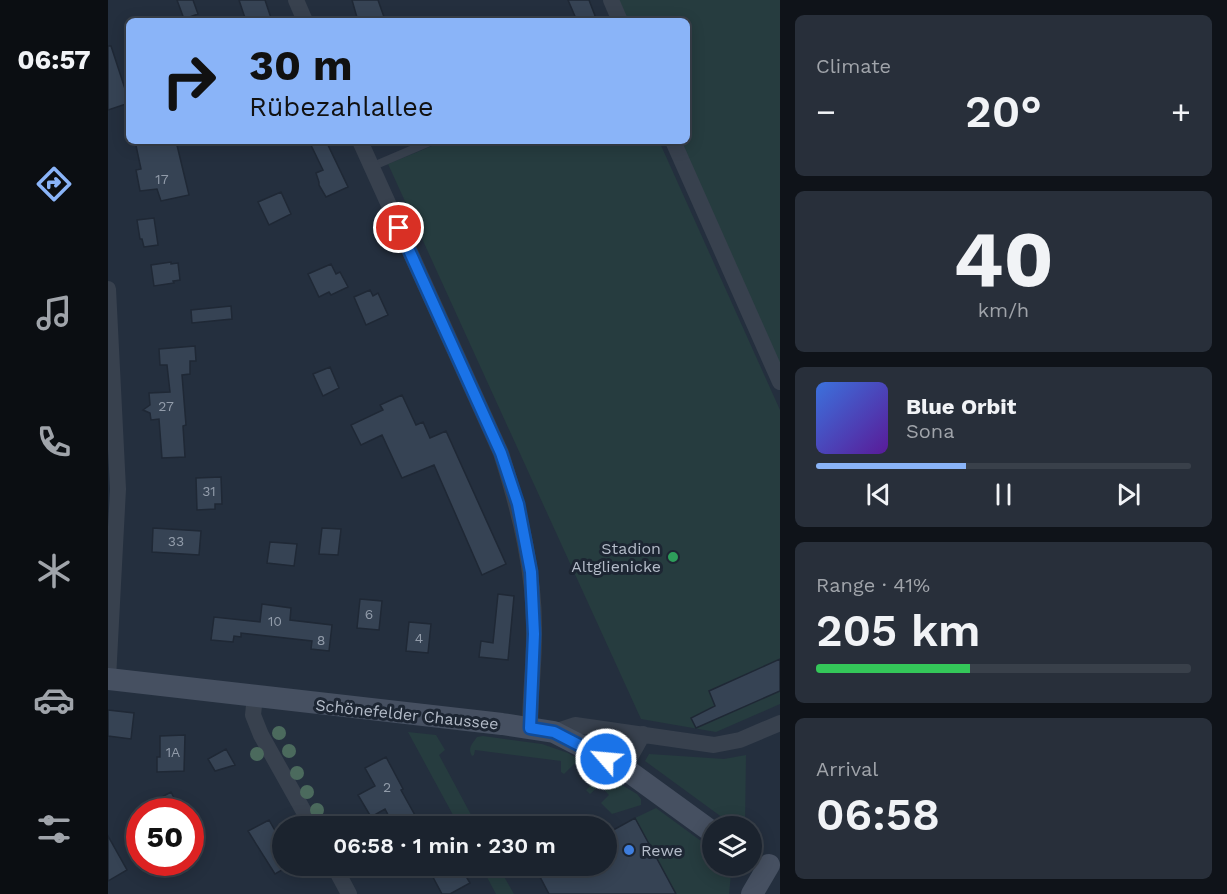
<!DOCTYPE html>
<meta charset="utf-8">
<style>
:root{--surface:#1b232e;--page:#282f3a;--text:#f1f3f6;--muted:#a0a4aa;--line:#39404a;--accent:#8ab4f8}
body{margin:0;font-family:"Work Sans",sans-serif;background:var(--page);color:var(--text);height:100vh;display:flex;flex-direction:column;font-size:22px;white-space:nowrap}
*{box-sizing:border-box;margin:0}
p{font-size:20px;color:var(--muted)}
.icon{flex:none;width:33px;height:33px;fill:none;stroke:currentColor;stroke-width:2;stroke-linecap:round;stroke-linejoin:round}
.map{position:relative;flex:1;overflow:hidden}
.details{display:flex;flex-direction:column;gap:15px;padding:15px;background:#0f1319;width:447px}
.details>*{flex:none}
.hud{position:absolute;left:18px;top:18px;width:564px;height:126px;border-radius:9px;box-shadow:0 3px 15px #0003,0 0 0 2px var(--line);background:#8ab4f8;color:#111;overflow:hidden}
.buttons{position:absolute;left:594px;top:816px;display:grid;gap:12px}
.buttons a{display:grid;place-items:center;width:60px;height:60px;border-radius:50%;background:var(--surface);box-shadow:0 3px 15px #0003,0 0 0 2px var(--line);font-size:30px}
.speed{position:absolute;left:18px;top:798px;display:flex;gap:12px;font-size:30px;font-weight:700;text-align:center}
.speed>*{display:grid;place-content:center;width:78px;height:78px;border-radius:50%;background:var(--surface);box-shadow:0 3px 15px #0003,0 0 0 2px var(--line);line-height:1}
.speed .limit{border:9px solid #d22;background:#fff;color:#111}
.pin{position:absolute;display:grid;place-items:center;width:51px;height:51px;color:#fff;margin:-26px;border:3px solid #fff;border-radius:50%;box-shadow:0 2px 6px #0007}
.me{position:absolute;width:66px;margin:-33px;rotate:297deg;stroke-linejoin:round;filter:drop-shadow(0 0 4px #0008)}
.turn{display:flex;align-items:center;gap:21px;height:126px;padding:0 24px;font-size:27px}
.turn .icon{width:78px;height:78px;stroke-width:2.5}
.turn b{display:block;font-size:42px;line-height:51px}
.big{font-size:45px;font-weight:600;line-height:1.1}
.details .widget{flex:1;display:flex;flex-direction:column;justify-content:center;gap:9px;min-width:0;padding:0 21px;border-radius:9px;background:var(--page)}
.details .dial{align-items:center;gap:0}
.dial b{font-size:78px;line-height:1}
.song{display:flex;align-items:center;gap:18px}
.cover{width:72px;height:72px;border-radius:9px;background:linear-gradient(135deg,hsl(220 70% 55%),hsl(270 70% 35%))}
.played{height:6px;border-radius:3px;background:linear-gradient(90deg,var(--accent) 40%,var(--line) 40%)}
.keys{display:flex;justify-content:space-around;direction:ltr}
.heat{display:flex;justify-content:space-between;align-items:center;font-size:33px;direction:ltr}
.charge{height:9px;border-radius:4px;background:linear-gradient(90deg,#34c759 41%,var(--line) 0)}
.trip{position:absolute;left:164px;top:816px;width:345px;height:60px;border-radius:30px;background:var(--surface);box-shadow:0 3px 15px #0003,0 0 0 2px var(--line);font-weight:600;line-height:60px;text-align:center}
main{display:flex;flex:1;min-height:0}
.tabs{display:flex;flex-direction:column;width:108px;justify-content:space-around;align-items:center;background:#0b0e12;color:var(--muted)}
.tabs .icon{width:42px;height:42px}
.tabs .selected{color:var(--accent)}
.tabs b{font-size:27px;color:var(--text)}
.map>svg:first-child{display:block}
.green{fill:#263c3f}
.building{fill:#364354;stroke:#1f2835;stroke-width:1.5}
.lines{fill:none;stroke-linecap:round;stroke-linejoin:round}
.lane{stroke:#38414e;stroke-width:8}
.street{stroke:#38414e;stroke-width:16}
.secondary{stroke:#465061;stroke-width:22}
.tree{fill:#4b6a5d}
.route-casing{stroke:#114b97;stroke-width:15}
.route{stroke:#1a73e8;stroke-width:10}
.leisure-dot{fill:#2e9e5b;stroke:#1d2633;stroke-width:2}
.shop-dot{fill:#3f7fe0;stroke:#1d2633;stroke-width:2}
.labels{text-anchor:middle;stroke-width:6;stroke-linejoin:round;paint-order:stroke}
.number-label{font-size:14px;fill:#929caa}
.poi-label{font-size:16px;fill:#b4bcc9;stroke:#1d2633;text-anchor:end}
.street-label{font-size:16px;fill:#b4bcc9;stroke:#1d2633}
</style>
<main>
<nav class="tabs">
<b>06:57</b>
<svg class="icon selected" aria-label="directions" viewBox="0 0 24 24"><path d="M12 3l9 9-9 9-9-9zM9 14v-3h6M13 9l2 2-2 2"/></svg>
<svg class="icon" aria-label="music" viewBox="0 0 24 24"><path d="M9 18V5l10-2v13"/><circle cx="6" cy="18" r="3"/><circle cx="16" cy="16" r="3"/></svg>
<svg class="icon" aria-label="phone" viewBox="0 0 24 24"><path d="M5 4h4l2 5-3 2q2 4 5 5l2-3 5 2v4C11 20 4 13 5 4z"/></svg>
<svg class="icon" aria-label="climate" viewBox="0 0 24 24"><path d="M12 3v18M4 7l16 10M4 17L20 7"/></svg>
<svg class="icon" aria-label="car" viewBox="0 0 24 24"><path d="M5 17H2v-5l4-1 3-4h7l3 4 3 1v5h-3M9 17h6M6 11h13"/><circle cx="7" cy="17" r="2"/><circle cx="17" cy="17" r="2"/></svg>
<svg class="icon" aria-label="filters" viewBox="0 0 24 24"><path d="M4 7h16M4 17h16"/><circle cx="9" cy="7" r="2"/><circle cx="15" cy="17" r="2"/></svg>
</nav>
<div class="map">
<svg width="672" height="894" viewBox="0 0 672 894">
<rect width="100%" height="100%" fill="#242f3e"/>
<path class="green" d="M 507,0 L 672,0 L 672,370 L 569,141 L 579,141 L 579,21 L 516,21 Z
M 336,141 L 551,141 L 672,410 L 672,704 L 608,732 L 533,719 L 280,164 Z
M 300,732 L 328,735 L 337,750 L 331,755 L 369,826 L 351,826 Z
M 375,736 L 434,744 L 460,753 L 529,794 L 533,799 L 533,805 L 504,814 L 493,803 L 501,795 L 492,785 L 482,794 L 478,790 L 488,781 L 467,763 L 456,774 L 453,772 L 453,761 L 367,750 L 366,755 L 364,756 C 359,748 365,743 369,737 Z
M 541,754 L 616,759 L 638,755 L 637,826 L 626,826 L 537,761 Z
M 548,808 L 604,849 L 604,866 L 621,866 L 623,874 L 621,894 L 568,894 L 527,818 Z
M 373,866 L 390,866 L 406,894 L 388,894 Z"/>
<path class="building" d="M 69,0 L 85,0 L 90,14 L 76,19 Z
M 131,0 L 157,0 L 164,21 L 138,21 Z
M 244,0 L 270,0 L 276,17 L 265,21 L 250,21 Z
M 460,0 L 481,0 L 489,21 L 469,21 Z
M 0,46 L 3,46 L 21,101 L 21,103 L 0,110 Z
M 27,141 L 68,141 L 81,195 L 53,201 L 49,189 L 32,191 L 28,170 L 33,169 Z
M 201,141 L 218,141 L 240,187 L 218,197 L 211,185 L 211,182 L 208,173 L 215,170 Z
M 173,192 L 183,214 L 161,225 L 150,202 Z
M 46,218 L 50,245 L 36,247 L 34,239 L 32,239 L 29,220 Z
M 63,262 L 63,264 L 70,263 L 72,280 L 65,281 L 66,283 L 46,286 L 43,265 Z
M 223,264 L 228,274 L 232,272 L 240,287 L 223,295 L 221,292 L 211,297 L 200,274 Z
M 262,290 L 265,296 L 270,293 L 280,315 L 258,325 L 246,297 Z
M 123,306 L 124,319 L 84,323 L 83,310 Z
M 87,346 L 88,361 L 82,361 L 82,374 L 74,375 L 78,425 L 75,426 L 77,457 L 54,458 L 51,419 L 43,420 L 42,413 L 35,410 L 42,405 L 41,393 L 62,392 L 59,365 L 52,365 L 51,349 Z
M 222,367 L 231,388 L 215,396 L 205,374 Z
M 294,395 L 308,425 L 315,422 L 322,438 L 338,431 L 398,564 L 374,575 L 326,465 L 294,478 L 274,435 L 253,445 L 243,425 L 275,410 L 272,405 Z
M 113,477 L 114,504 L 107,504 L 107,509 L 89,510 L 88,478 Z
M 45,528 L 93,531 L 91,555 L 44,552 Z
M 214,528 L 233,529 L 230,555 L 211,554 Z
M 162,542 L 189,544 L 186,566 L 159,563 Z
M 390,594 L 406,596 L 400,660 L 371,657 L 373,641 L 385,643 Z
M 252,599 L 274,601 L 271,630 L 249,628 Z
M 154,604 L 183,608 L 182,620 L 224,625 L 221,651 L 203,649 L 204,641 L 133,633 L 133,637 L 126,636 L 125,642 L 103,640 L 106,617 L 152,622 Z
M 301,622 L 323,624 L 320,653 L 298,651 Z
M 672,659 L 672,691 L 588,728 L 583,718 L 607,706 L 601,691 Z
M 0,710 L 26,713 L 23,739 L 0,736 Z
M 77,735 L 76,771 L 49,772 L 49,757 L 52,757 L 52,736 Z
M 118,749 L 127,765 L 107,771 L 100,759 Z
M 278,757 L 295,789 L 293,790 L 313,826 L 286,826 L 277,809 L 263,817 L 250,795 L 267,786 L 257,768 Z
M 63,792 L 73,812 L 26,812 Z
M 527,818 L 568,894 L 441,894 L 429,871 L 440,866 L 498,866 L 498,834 Z
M 161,820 L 174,843 L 174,866 L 181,866 L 167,874 L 140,831 Z
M 0,836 L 19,870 L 0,881 Z
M 319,866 L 352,866 L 362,883 L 342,894 L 334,894 Z"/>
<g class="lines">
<path class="lane" d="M 263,167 L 324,141"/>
<path class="street" d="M 188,0 L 197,21
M 503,0 L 512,21
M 252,141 L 393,453 C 412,512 427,573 426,635 C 426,666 422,697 422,728
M 565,141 L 672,382
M 0,289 L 10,489 L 0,679
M 147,696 L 145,715 L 153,735 L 204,826
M 446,732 L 467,725 L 606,745 L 632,740 L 672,723
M 516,768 L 535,734
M 226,866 L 241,894"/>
<path class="secondary" d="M 0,679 L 394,724 L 446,732 L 516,768 L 604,832
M 644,894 L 661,865"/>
</g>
<g class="tree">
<circle cx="171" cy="733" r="7"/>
<circle cx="181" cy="751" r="7"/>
<circle cx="149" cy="754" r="7"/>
<circle cx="189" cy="773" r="7"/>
<circle cx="199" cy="792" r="7"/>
<circle cx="209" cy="810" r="7"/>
</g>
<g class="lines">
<defs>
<path id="route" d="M 291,228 L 393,453 L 410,504 L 423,572 L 426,634 L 422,728 L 446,732 L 498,759"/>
</defs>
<use href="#route" class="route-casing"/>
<use href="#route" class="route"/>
</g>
<circle class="leisure-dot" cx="565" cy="557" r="6"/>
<circle class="shop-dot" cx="521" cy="850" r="6"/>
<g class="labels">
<g class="number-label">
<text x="54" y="184">17</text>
<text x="58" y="411">27</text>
<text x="101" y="496">31</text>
<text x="68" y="546">33</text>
<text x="261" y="619">6</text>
<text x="167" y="626">10</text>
<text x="311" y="643">4</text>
<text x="213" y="645">8</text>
<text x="65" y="757">1A</text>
<text x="279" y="792">2</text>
</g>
<g class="poi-label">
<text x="553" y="554">Stadion<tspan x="553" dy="18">Altglienicke</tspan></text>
<text x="533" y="856" text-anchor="start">Rewe</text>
</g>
<g class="street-label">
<text transform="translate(299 714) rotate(6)" y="6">Schönefelder Chaussee</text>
</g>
</g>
</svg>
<div class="buttons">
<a><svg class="icon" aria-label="layers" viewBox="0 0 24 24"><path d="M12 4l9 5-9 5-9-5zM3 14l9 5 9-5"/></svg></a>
</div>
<div class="speed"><div class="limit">50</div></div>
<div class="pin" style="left:291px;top:228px;background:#d93025"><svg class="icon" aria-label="arrive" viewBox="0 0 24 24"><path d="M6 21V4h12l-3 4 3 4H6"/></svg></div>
<svg class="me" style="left:498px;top:759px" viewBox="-20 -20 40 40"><circle r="17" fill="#1a73e8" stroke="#fff" stroke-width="3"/><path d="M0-11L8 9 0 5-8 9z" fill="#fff"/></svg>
<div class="trip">06:58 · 1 min · 230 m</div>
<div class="hud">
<div class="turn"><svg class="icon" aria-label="right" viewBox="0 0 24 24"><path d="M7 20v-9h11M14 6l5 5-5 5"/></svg><div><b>30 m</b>Rübezahlallee</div></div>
</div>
</div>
<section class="details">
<div class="widget"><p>Climate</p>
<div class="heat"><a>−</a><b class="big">20°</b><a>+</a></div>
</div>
<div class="widget dial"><b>40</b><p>km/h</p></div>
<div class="widget">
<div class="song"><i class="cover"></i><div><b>Blue Orbit</b><p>Sona</p></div></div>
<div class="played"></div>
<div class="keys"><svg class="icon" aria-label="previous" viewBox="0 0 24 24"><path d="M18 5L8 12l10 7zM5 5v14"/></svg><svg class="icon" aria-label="pause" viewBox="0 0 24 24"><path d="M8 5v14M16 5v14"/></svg><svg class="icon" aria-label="next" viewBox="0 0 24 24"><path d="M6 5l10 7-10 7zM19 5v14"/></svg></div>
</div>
<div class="widget"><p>Range · 41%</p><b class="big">205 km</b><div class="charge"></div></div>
<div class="widget"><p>Arrival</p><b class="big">06:58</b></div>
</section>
</main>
